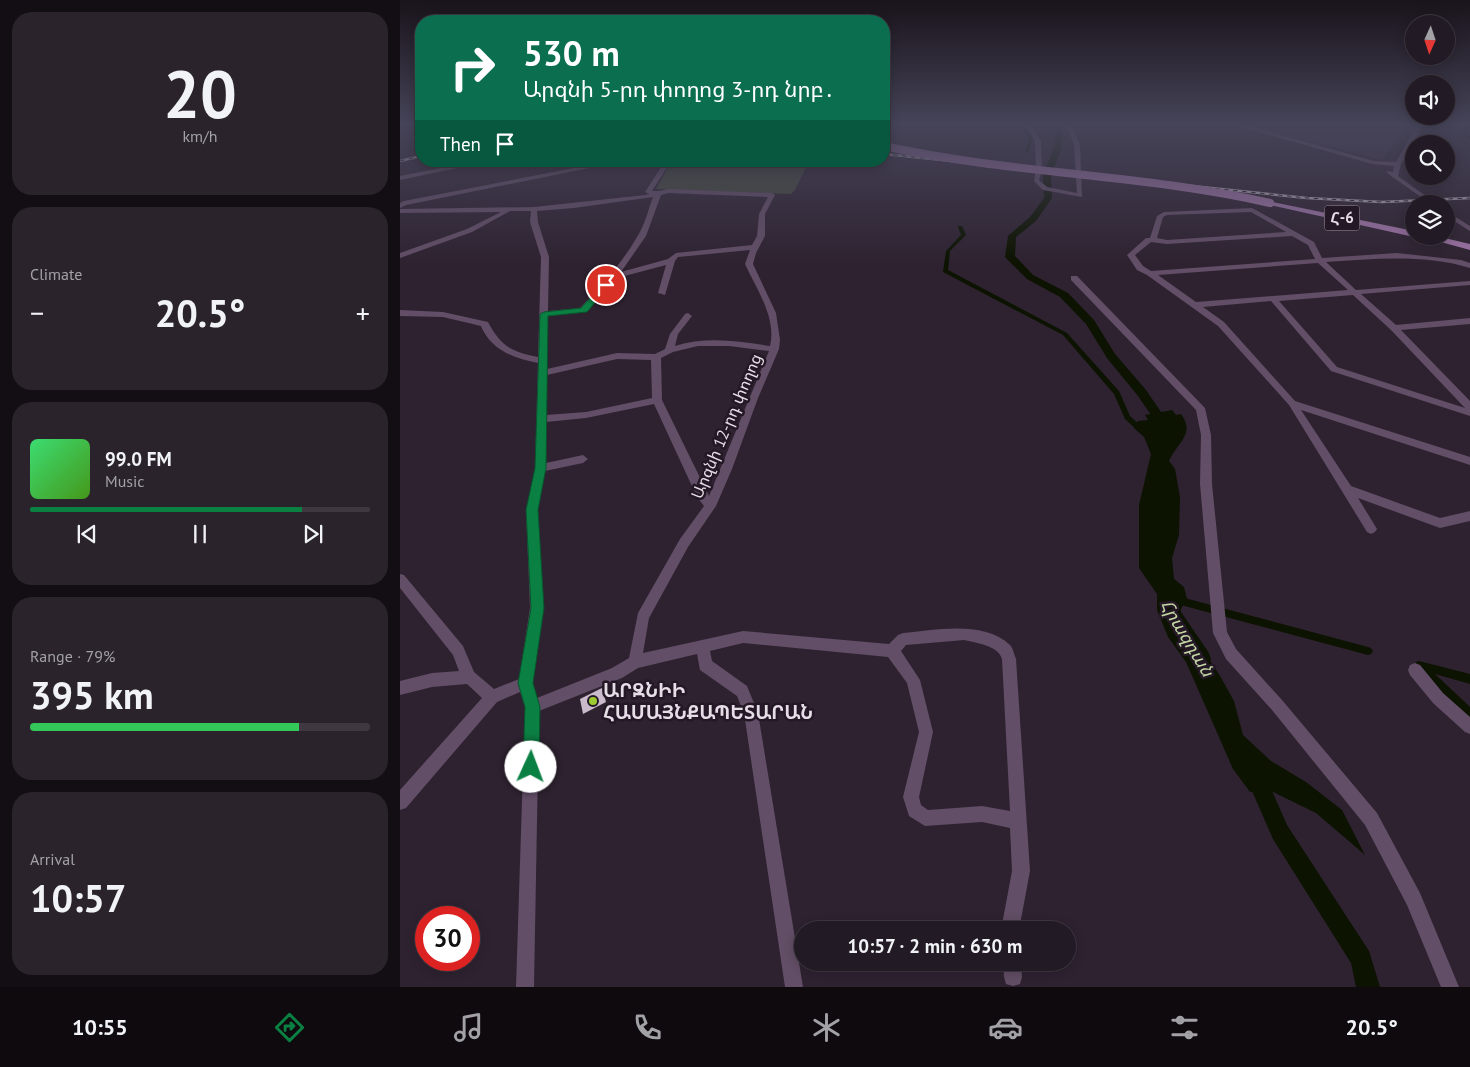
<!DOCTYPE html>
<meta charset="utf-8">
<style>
:root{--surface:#221a24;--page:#2a232c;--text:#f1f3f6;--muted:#a2a1a6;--line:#3f3841;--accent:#0b8043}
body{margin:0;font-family:"PT Sans","Noto Sans Armenian",sans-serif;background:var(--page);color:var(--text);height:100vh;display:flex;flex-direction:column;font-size:19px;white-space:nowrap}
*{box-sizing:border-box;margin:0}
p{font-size:16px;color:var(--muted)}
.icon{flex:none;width:28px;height:28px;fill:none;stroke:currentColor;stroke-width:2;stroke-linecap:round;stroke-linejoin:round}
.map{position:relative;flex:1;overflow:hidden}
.details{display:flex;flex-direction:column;gap:12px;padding:12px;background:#130e14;width:400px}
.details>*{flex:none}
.top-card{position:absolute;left:15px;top:15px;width:475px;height:152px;border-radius:20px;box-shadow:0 2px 12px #0003,0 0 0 1px var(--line);background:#0b6e4f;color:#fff;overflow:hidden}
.needle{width:32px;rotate:183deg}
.fabs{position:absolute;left:1005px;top:15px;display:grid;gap:10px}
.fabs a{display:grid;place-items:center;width:50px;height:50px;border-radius:50%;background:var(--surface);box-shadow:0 2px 12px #0003,0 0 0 1px var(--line);font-size:25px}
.speed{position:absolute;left:15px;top:906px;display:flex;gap:10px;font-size:25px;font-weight:700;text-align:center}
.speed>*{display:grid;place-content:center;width:65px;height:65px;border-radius:50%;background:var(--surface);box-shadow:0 2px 12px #0003,0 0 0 1px var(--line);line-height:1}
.speed .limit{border:8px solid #d22;background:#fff;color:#111}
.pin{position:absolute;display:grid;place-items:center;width:42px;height:42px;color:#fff;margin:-21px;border:2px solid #fff;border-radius:50%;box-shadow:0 1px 5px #0007}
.me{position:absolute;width:55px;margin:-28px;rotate:2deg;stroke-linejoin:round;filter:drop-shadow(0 0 4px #0008)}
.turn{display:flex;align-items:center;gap:18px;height:105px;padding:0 25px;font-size:22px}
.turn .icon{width:65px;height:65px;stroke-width:2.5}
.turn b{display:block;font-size:35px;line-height:42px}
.then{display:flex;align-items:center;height:48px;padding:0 25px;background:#0003;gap:10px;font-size:19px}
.big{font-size:38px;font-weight:700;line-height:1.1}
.details .widget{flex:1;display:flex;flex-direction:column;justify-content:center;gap:8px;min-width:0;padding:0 18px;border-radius:20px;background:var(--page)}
.details .dial{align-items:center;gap:0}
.dial b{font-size:65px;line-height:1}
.song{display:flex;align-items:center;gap:15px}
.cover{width:60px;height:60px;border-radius:8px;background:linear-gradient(135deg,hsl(140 70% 55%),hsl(100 70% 35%))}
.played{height:5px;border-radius:2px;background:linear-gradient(90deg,var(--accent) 80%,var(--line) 80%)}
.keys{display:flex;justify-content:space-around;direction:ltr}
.heat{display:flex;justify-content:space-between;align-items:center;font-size:28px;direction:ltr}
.charge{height:8px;border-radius:4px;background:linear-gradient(90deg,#34c759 79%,var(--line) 0)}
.trip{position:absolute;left:394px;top:921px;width:282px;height:50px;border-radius:25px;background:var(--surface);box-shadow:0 2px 12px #0003,0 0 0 1px var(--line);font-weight:700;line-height:50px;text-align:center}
.dock{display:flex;height:80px;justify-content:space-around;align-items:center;background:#0e0a0e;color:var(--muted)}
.dock .icon{width:35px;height:35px}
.dock .on{color:var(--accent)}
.dock b{font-size:22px;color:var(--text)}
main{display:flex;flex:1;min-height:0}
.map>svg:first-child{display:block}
.built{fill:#3b2c3e}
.green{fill:#424837}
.water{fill:#0c1300}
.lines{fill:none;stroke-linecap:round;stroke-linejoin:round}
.canal{fill:#0c1300;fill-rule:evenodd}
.river{fill:#0c1300;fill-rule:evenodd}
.building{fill:#cabacc}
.minor{fill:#624e66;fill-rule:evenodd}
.major{fill:#9d73a4;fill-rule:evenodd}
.rail-casing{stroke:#b0a7b1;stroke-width:2.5}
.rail{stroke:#241826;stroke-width:1;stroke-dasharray:4.5;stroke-linecap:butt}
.minor-bridge{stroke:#624e66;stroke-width:6}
.major-bridge{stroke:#9d73a4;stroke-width:8}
.route{fill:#0b8043;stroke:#07532c}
.poi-dot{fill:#9cca31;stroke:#241826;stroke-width:2}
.labels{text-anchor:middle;stroke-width:5;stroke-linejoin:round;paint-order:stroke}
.shield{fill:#241826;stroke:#aca3ad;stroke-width:1}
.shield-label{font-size:15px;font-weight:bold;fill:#e6dee7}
.street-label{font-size:16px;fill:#e6dee7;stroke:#241826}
.water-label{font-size:18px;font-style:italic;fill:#c2d7a3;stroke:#241826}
.near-poi-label{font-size:19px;font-weight:bold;fill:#e6dee7;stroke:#241826;text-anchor:start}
</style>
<main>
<section class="details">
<div class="widget dial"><b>20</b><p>km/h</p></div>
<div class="widget"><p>Climate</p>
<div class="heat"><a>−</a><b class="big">20.5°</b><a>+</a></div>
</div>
<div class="widget">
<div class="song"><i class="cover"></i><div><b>99.0 FM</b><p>Music</p></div></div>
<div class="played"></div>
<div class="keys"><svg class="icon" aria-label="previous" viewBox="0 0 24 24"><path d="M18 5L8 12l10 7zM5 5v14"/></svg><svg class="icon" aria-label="pause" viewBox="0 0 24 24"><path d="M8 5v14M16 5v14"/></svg><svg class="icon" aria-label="next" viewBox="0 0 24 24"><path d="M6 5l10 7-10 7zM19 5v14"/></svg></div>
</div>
<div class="widget"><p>Range · 79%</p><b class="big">395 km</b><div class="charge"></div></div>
<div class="widget"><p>Arrival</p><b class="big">10:57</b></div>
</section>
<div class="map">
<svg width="1070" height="987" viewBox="0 0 1070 987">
<rect width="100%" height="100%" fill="#2e2230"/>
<path class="built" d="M 843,125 L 1007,125 L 982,160 Z"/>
<path class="green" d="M 288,161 L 409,161 L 395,190 L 391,194 L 256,189 L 270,164 Z"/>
<path class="water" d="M 772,410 L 776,415 L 781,414 C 796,434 777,443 769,461 L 775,469 L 780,497 L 779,535 L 772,558 L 774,579 L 784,587 L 787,599 L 781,609 L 781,620 L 787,639 L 807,656 L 820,676 L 834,701 L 843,735 L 871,761 L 906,782 L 942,810 L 965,855 L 916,813 L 871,791 L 850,792 L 833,769 L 786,662 L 768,637 L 757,610 L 757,594 L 739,568 L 739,505 L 751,454 L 744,437 L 734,428 L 738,421 L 748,420 L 745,415 Z"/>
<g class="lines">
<path class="canal" d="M 620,125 L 624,125 L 633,138 L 628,153 L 625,152 L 629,138 Z
M 1045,125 L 1050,125 L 1070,136 L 1070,139 Z
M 558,226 L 562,226 L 566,235 L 550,251 L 548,270 L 667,333 L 719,391 L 730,416 L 744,429 L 745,431 L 744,433 L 740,433 L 725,419 L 714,394 L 663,335 L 543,272 L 546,251 L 561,235 L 558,227 Z
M 777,596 L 968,647 L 971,648 L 973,651 L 971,654 L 968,655 L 777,604 L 774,603 L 773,600 L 774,597 Z
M 1019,661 L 1070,674 L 1070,684 L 1035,674 L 1070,707 L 1070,719 L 1067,717 L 1016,668 L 1014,665 L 1016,662 Z"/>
<path class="river" d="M 655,125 L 661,125 L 662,147 L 651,176 L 652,198 L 636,221 L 616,237 L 615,256 L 633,275 L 668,293 L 694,320 L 715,354 L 746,390 L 770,425 L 772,428 L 770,431 L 762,431 L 738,396 L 707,358 L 686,324 L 660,297 L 627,279 L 605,257 L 608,236 L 630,217 L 644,198 L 643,176 L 654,147 Z
M 775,610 L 781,612 L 809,653 L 811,659 L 809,665 L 803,667 L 797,665 L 769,622 L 767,617 L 769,612 Z
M 855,765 L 862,768 L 887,825 L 969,951 L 980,987 L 956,987 L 951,963 L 873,839 L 845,775 L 848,768 Z"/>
</g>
<path class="building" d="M 202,688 L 206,702 L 183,714 L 180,699 Z"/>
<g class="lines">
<path class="minor" d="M 625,125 L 631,125 L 641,141 L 642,170 L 639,180 L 647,187 L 677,193 L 674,145 L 666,125 L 672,125 L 680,145 L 682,197 L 643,190 L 634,181 L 636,170 L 635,141 Z
M 835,125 L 845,125 L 974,161 L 996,162 L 1017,125 L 1023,125 L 1001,164 L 998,176 L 1030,199 L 1025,200 L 987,173 L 987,171 L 993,172 L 994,166 L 972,164 Z
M 77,161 L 91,161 L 0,180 L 0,176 Z
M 210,161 L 224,161 L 6,205 L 0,208 L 0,203 L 4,201 Z
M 265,161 L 271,161 L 252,191 L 259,191 L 268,189 L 372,193 L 375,195 L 365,214 L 365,236 L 356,253 L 353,264 L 376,313 L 380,340 L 379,349 L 358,398 L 332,469 L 316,506 L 288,547 L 249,618 L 243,653 L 343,631 L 489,644 L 498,635 L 503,633 C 535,630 584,620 610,645 C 613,648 614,654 616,659 L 630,871 L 619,930 L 601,930 L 612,871 L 610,828 L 582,822 L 525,826 L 509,816 L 503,797 L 519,732 L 507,683 L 488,657 L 343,643 L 310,651 L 312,661 L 347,686 L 358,713 L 403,987 L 385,987 L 344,713 L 337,696 L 300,670 L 297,654 L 238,668 L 222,678 L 139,711 L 134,987 L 116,987 L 125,707 L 120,692 L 97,702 L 6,808 L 0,810 L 0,790 L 82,698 L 67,684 L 32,687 L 0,695 L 0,681 L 32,673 L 59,671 L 53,655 L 0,588 L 0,574 L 4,575 L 63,646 L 74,672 L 94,689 L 119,679 L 130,608 L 126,510 L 135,468 L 138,363 C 113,358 91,350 81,326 L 43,317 L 0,316 L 0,310 L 43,312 L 88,322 C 101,346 111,352 138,357 L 141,257 L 130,222 L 131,211 L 110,211 L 72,232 L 0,258 L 0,253 L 67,229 L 101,212 L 0,213 L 0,209 L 134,207 L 245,195 L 249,194 L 245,192 ZM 268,193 L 368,197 L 359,214 L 357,236 L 352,245 L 276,253 L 268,259 L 221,272 L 246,236 L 261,195 ZM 253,197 C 248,210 245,225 237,237 C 222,263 201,286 180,308 L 148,311 L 149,257 L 138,222 L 137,211 L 174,208 ZM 350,250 L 345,264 C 356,288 377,318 370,346 C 339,341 306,336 275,346 L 278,334 L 292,316 L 288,313 L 285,314 L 270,334 L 265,349 L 255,354 L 217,353 L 147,369 L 148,316 L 186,312 L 217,278 L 266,265 L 258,293 L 265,295 L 275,261 L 278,257 ZM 298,346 L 329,346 L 369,351 L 309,496 L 262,400 L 261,358 L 273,352 ZM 217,359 L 251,360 L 252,398 L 186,412 L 146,415 L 147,375 ZM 254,404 L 297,497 L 304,506 L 280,539 L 238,613 L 229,658 L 212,668 L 137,698 L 132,683 L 144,608 L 138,510 L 145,471 L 183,463 L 188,459 L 183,455 L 146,463 L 146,422 L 186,418 ZM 564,640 C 576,643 598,645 602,659 L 610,811 L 582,806 L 528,810 L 521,805 L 519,797 L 533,732 L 520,680 L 501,651 L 506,645 Z
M 852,208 L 914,242 L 922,258 L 997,253 L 1061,260 L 1070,263 L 1070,268 C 1023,254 975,259 926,262 L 956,290 L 1070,281 L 1070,285 L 961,294 L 996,325 L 1070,318 L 1070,324 L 1001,330 L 1070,401 L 1070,416 L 931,371 L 871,301 L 803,307 L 824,322 L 895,401 L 1070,457 L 1070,465 L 901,410 L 951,486 L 1040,518 L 1070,511 L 1070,521 L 1040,528 L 958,498 L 977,529 L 975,532 L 971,534 L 967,532 L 889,405 L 818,326 L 747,275 L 737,270 L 727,255 L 746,238 L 750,238 L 757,216 L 764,212 ZM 851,212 L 886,232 L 767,240 L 757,238 L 763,217 L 767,215 ZM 892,236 L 908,245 L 915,259 L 751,271 L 743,266 L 735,255 L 751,242 L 767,244 ZM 918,263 L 948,290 L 796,302 L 758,275 ZM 953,295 L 991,330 L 1065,408 L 937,367 L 879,301 Z
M 1046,211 L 1070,226 L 1070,231 L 1046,216 Z
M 671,276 L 677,276 L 805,408 L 811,435 L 812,484 L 827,632 L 836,649 L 882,700 L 977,813 L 1020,893 L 1059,987 L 1041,987 L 1007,905 L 965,825 L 872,710 L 826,659 L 813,633 L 800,484 L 801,435 L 796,410 L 671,280 Z
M 1015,663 L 1020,665 L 1043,693 L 1070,717 L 1070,734 L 1065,732 L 1033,703 L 1010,675 L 1008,670 L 1010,665 Z
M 603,962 L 621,962 L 622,977 L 620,984 L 613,986 L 606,984 L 604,977 Z"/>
<path class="major" d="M 867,201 L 1014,231 L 1014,236 L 1016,236 L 1014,237 L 870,205 L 866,203 Z
M 1019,236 L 1036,236 L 1070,244 L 1070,250 Z"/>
<defs>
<path id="rail" d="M 484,154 L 907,198 L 982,202 L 1070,198
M 0,161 L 21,156"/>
</defs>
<use href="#rail" class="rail-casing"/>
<use href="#rail" class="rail"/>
<path class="minor-bridge" d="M 1027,199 L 1032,203"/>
<path class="major-bridge" d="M 484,146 C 611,174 743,174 870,203"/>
</g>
<linearGradient id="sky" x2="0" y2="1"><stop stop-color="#19131a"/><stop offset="0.47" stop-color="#464459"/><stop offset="1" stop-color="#464459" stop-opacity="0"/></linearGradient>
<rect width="1070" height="264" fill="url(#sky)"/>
<path class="route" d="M 203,284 L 210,285 L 187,312 L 148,316 L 146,468 L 138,510 L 144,608 L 133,683 L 140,707 L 139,767 L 136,773 L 131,775 L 125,773 L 123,767 L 125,707 L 118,683 L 131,608 L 126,510 L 135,468 L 140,314 L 144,312 L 181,308 Z"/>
<circle class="poi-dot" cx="193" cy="701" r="5"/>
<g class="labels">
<rect class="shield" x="924.5" y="205.5" width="35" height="25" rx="4"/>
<g class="shield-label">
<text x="942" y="223">Հ-6</text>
</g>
<g class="street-label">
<text transform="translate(326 426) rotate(-67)" y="6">Արզնի 12-րդ փողոց</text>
</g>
<g class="water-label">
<text transform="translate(787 638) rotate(59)" y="6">Հրազդան</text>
</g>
<g class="near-poi-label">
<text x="203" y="697">ԱՐԶՆԻԻ<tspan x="203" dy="22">ՀԱՄԱՅՆՔԱՊԵՏԱՐԱՆ</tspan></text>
</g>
</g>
</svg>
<div class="fabs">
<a><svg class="needle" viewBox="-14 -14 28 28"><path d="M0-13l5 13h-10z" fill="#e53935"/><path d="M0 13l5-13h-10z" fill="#a2a1a6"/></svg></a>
<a><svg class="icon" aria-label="sound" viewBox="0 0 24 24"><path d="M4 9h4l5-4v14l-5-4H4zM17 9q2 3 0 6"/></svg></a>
<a><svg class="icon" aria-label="search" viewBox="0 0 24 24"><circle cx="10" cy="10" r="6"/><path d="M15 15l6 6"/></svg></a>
<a><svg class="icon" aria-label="layers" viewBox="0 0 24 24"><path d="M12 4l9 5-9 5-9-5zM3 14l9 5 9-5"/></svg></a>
</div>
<div class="speed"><div class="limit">30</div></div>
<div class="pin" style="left:206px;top:285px;background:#d93025"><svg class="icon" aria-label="arrive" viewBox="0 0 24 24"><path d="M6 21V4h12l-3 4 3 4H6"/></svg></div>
<svg class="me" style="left:131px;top:767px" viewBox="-20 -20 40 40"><circle r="19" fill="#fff"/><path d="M0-13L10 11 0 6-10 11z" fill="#0b8043"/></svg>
<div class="trip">10:57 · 2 min · 630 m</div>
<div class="top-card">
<div class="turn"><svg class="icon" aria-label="right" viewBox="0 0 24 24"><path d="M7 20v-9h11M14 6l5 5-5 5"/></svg><div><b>530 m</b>Արզնի 5-րդ փողոց 3-րդ նրբ․</div></div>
<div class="then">Then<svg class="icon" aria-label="arrive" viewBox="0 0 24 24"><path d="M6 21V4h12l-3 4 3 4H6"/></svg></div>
</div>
</div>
</main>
<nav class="dock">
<b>10:55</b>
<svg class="icon on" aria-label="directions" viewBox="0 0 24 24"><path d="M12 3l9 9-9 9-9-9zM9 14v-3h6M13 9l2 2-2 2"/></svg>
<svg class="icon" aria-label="music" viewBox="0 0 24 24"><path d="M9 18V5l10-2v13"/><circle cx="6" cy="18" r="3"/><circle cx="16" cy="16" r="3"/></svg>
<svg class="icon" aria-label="phone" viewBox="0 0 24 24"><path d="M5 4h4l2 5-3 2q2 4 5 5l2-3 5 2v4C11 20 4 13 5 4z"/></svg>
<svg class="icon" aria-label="climate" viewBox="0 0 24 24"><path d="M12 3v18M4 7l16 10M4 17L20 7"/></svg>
<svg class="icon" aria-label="car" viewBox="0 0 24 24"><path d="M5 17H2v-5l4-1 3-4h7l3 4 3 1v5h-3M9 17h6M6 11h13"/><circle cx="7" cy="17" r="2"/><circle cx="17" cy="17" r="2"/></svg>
<svg class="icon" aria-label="filters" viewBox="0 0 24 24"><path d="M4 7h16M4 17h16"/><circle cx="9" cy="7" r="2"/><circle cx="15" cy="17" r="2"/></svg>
<b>20.5°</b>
</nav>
